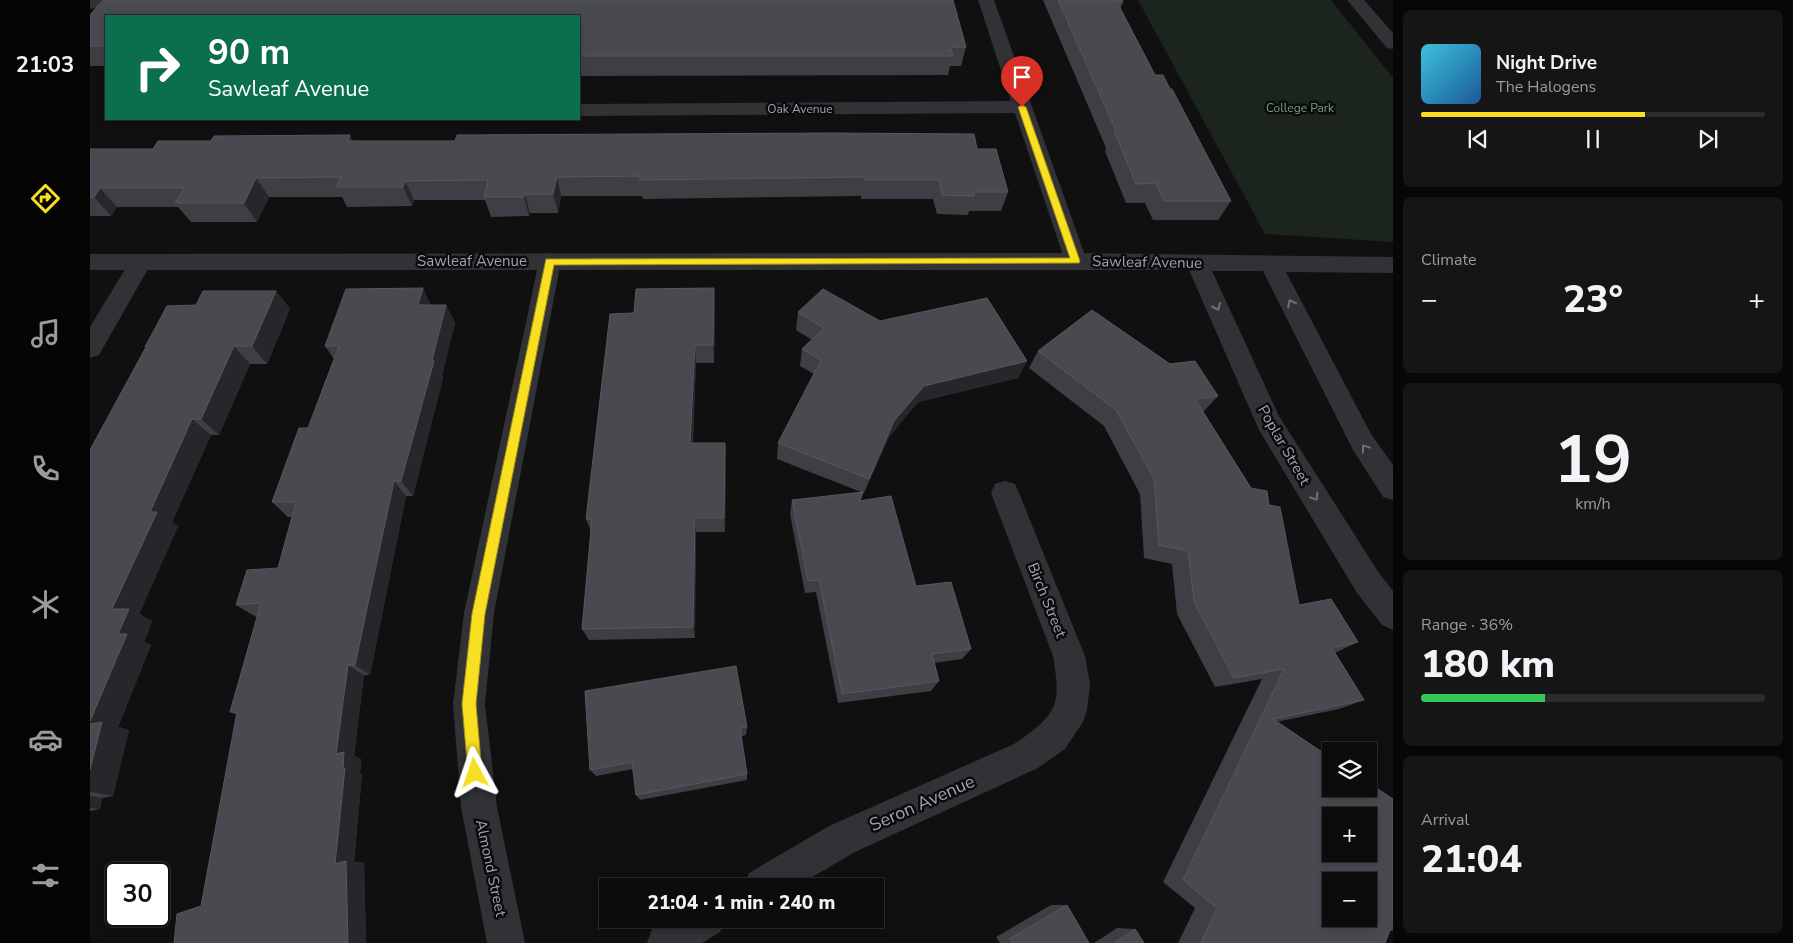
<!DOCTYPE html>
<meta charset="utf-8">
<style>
:root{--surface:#0c0c0d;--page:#151516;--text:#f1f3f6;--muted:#9a9b9d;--line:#2c2c2e;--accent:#f8df21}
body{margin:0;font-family:"Nunito Sans",sans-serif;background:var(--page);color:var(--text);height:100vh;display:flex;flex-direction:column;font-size:19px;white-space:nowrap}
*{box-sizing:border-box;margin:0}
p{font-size:16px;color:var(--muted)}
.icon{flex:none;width:28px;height:28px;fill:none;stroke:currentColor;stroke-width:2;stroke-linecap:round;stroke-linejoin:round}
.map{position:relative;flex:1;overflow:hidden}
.details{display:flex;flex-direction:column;gap:10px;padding:10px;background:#070707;width:400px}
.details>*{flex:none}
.banner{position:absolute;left:15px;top:15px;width:475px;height:105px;border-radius:0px;box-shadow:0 2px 8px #0003,0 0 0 1px var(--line);background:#0b6e4f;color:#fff;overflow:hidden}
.buttons{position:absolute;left:1232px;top:742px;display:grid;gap:10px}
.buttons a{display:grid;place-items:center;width:55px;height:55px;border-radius:0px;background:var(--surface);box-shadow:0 2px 8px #0003,0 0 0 1px var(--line);font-size:25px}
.speed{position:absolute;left:15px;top:862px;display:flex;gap:10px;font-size:25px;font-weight:700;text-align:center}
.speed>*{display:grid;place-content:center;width:65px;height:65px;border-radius:50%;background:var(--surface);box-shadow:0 2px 8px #0003,0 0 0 1px var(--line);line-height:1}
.speed .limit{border:2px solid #111;border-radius:8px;background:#fff;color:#111}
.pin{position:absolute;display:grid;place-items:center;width:42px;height:42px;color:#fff;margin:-51px -21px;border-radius:50% 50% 50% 0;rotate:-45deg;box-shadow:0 0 5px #0007}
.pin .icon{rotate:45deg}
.me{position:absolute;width:55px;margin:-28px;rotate:355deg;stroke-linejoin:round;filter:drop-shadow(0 0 4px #0008)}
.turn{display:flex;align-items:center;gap:18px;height:105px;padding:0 20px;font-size:22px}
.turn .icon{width:65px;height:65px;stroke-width:2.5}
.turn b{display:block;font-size:35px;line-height:42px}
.big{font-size:38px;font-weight:800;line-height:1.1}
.details .widget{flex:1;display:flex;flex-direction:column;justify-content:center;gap:8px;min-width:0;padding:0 18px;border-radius:8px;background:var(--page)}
.details .dial{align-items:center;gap:0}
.dial b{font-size:65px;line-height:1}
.song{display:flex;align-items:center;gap:15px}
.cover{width:60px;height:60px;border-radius:8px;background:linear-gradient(135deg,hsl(190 70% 55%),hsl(210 70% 35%))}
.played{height:5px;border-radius:2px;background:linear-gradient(90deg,var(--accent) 65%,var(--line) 65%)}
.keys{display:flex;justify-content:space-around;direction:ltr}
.heat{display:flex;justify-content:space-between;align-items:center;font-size:28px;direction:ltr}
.charge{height:8px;border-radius:4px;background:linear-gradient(90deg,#34c759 36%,var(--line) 0)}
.trip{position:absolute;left:509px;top:878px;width:285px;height:50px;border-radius:0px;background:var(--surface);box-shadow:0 2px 8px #0003,0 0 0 1px var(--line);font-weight:800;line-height:50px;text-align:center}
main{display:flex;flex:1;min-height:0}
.tabs{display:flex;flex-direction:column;width:90px;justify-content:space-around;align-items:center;background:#050505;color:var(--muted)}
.tabs .icon{width:35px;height:35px}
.tabs .on{color:var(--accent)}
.tabs b{font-size:22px;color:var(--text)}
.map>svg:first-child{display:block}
.green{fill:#1c241e}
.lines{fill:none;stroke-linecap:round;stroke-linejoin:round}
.minor{fill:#313136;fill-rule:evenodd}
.tertiary{fill:#313136;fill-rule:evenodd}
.wall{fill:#3e3e44}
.shaded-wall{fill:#27272b}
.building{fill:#494950;stroke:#565760;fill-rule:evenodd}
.oneway{stroke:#6e6f7b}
.route{fill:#f8df21;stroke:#a19115}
.labels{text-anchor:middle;stroke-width:5;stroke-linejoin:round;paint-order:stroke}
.far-park-label{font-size:12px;fill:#769f82;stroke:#0b0b0c}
.far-street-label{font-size:12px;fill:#a0a2b3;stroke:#0b0b0c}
.street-label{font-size:15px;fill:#a0a2b3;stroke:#0b0b0c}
.near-street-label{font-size:18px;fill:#a0a2b3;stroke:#0b0b0c}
</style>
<main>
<nav class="tabs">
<b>21:03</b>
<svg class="icon on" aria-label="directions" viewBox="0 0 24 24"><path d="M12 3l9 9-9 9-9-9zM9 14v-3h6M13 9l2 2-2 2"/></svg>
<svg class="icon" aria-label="music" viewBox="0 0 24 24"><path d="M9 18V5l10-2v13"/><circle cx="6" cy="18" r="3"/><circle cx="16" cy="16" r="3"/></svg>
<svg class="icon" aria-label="phone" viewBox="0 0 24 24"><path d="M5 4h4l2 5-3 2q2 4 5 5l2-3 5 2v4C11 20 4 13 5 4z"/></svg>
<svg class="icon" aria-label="climate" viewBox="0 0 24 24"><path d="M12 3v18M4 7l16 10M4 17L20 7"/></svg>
<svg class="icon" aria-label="car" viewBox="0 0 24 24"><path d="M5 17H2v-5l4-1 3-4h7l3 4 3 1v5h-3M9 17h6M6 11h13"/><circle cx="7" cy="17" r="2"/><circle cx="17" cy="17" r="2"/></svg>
<svg class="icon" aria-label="filters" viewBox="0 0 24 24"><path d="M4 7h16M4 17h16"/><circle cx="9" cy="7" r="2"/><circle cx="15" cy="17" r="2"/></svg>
</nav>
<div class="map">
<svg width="1303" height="943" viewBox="0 0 1303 943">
<rect width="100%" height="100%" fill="#101011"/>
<path class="green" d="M 1048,0 L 1241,0 L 1303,78 L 1303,242 L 1175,234 Z"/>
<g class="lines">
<path class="minor" d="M 888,0 L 904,0 L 997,261 L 994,267 L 986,269 L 978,267 L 975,261 L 925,113 L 489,116 L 489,104 L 921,101 Z
M 460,253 L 468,255 L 471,261 L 404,613 L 395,704 L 407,807 L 435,943 L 397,943 L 371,807 L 363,704 L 374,613 L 449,261 L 452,255 Z
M 51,254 L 59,256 L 62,262 L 9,355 L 0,358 L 0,327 L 43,256 Z
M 915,481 L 925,484 L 929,493 L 995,656 L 1000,684 L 997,710 L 993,722 L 975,749 L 948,768 L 765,852 L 707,886 L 654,886 L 659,873 L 739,826 L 924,744 C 966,715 972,707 963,656 L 901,493 L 905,484 Z
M 581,919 L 636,919 L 630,932 L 612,943 L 557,943 L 562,929 Z"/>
<path class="tertiary" d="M 0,0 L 12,0 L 6,8 L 0,9 Z
M 1257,0 L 1274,0 L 1303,33 L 1303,49 L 1297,48 Z
M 986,253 L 1303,257 L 1303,273 L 1196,272 L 1281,434 L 1303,465 L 1303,500 L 1293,497 L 1263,450 L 1173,271 L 1122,271 L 1189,416 L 1289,573 L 1303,591 L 1303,630 L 1292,625 L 1267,593 L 1169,430 L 1099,270 L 0,270 L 0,254 Z"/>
</g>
<path class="wall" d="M 13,0 L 863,0 L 876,47 L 871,66 L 860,66 L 858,75 L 489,76 L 489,16 L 16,16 L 16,66 L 0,66 L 0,15 Z
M 953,0 L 1032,0 L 1033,2 L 1030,9 L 1065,75 L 1141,201 L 1128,220 L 1063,220 L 1055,203 L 1036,203 L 1015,151 L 1016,148 Z
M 263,141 L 887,149 L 918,192 L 911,211 L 879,211 L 878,215 L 847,214 L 843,199 L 771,199 L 771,196 L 553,199 L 552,196 L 471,196 L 468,213 L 440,213 L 439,216 L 401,217 L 395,200 L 324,200 L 322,206 L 257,207 L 252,197 L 179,197 L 167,222 L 101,222 L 88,207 L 27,207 L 21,216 L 0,216 L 0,149 L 63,149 Z
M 186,291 L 200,309 L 177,364 L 160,364 L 129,435 L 121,435 L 82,522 L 88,526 L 49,614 L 62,621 L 54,642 L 61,645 L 28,727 L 39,730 L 23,796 L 12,798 L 10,809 L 0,811 L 0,450 L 56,348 L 55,347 L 106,305 Z
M 341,305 L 356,305 L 365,323 L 352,375 L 353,378 L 323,496 L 316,496 L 280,675 L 274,675 L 264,756 L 271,759 L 270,774 L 272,774 L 264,862 L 274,863 L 276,943 L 84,943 L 111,906 L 147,715 L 140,712 L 167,617 L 166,617 L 146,605 L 188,568 L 202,517 L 198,517 L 182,502 L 218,428 L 244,359 L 235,346 Z
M 625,307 L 624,363 L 606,363 L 603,443 L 635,443 L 636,459 L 635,532 L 606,532 L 605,638 L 499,640 L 492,629 L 501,531 L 496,519 L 544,313 Z
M 708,312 L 790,321 L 937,361 L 928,378 L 828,402 L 799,437 L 774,493 L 773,493 L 771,500 L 826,586 L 881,649 L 872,659 L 844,663 L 849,681 L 841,691 L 748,703 L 726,592 L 715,593 L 700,514 L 702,500 L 771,492 L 687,459 L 688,443 L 724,374 L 710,366 L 712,349 L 722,340 L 706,330 Z
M 948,351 L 1080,364 L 1128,396 L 1113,412 L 1161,488 L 1179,505 L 1209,605 L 1268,642 L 1245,653 L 1274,700 L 1249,709 L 1186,722 L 1303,799 L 1303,931 L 1299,931 L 1295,943 L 1088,943 L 1105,908 L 1073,882 L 1172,679 L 1125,687 L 1087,614 L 1082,564 L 1054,558 L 1050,494 L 1014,426 L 939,368 Z
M 495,691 L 657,727 L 656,735 L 651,736 L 657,774 L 657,780 L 550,800 L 546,795 L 543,769 L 506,776 L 500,770 Z
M 961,905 L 977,905 L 999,943 L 910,943 L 906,937 Z
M 1027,928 L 1045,929 L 1054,943 L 1004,943 Z"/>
<path class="shaded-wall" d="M 260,135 L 270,154 L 258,141 Z
M 467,177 L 471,196 L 468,213 L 463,194 Z
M 166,178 L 179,197 L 167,222 L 154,203 Z
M 315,181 L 324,200 L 322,206 L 313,187 Z
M 10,188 L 27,207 L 21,216 L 4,197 Z
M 435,194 L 440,213 L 439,216 L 434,197 Z
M 333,288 L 342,307 L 328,305 Z
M 624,288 L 625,307 L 624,363 L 623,345 Z
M 186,291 L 200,309 L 177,364 L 162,346 Z
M 356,305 L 365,323 L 352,375 L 353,378 L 323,496 L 311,481 Z
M 605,345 L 606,363 L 602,459 L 600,443 Z
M 144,346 L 160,364 L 129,435 L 111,419 Z
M 937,361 L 928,378 L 828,402 L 799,437 L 774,493 L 779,479 L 804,421 L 834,386 Z
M 102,419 L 121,435 L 82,522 L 88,526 L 49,614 L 62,621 L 54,642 L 61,645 L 28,727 L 39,730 L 23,796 L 0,792 L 0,721 L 28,634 L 22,609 L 60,512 Z
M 635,443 L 636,459 L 635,532 L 634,518 Z
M 304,481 L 316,496 L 280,675 L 265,665 Z
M 605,518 L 606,532 L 605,638 L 603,627 Z
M 258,665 L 274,675 L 264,756 L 271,759 L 270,774 L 272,774 L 264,862 L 274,863 L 276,943 L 258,943 L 245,864 L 253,769 L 246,754 Z
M 0,796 L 12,798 L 10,809 L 0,808 Z"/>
<path class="building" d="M 13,0 L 863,0 L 876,47 L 860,47 L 863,56 L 489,56 L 489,16 L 16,16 L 16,46 L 0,46 L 0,15 Z
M 968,0 L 1032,0 L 1033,2 L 1027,2 L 1065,75 L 1073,75 L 1080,89 L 1082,89 L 1141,201 L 1074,201 L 1066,183 L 1046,184 L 1024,131 L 1026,131 Z
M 742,133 L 884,134 L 887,149 L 906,149 L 918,192 L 884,192 L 884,196 L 852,195 L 849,180 L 775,180 L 774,177 L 550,180 L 550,176 L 467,177 L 463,194 L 435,194 L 434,197 L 394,197 L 398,180 L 315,181 L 313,187 L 246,187 L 251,177 L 166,178 L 154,203 L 85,203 L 94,188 L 10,188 L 4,197 L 0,197 L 0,149 L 63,149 L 68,141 L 121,141 L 124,136 L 260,135 L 258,141 L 365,141 L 367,135 Z
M 333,288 L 328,305 L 356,305 L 342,360 L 344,361 L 311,481 L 304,481 L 265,665 L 258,665 L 246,754 L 254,752 L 253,769 L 255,768 L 245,864 L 256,861 L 258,943 L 84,943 L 87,914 L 111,906 L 147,712 L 140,712 L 171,603 L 146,605 L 157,570 L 188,568 L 206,502 L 182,502 L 209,428 L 218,428 L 249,346 L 235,346 L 256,289 Z
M 624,288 L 623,345 L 605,345 L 600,443 L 635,443 L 634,518 L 605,518 L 603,627 L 492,629 L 502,519 L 496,519 L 520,314 L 544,313 L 546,289 Z
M 733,289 L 790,321 L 897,298 L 937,361 L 834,386 L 804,421 L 779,479 L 688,443 L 731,360 L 712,349 L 734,328 L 708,312 Z
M 113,291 L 186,291 L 162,346 L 144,346 L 111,419 L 102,419 L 60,512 L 67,512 L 22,609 L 39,609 L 28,634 L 37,634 L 0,721 L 0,450 L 56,347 L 55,347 L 77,306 L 106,305 Z
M 1002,310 L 1080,364 L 1105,361 L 1128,396 L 1105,399 L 1161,488 L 1177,491 L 1179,505 L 1190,507 L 1209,605 L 1241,599 L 1268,642 L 1242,648 L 1274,700 L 1183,719 L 1241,758 L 1241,789 L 1279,789 L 1279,783 L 1303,799 L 1303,926 L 1302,925 L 1295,943 L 1111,943 L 1127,908 L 1093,880 L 1194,669 L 1144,678 L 1104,602 L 1098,551 L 1069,545 L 1064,479 L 1026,410 L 948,351 ZM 1241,816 L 1279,816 L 1279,854 L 1241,854 ZM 1241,881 L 1279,881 L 1279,919 L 1241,919 Z
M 773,492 L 769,501 L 801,496 L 826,586 L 861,582 L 881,649 L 842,654 L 849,681 L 752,694 L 729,580 L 718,581 L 702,500 Z
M 646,666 L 657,727 L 650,728 L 657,774 L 546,795 L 542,762 L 500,770 L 495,691 Z
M 12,722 L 0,770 L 0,724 Z
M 977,905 L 999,943 L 922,943 L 919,939 Z
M 1045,929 L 1054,943 L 1024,943 Z"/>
<defs><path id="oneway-chevron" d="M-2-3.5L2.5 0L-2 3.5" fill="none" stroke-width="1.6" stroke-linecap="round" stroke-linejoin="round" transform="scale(1.25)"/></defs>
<g class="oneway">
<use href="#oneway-chevron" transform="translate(1201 303) rotate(-117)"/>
<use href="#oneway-chevron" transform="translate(1127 307) rotate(66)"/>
<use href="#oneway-chevron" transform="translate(1275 448) rotate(-124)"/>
<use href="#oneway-chevron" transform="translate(1225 497) rotate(58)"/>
</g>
<path class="route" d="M 932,105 L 936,107 L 990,261 L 989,263 L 464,265 L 395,614 L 386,704 L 392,773 L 390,778 L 385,780 L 380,778 L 378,773 L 372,704 L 382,614 L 456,259 L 980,258 L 928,107 Z"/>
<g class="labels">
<g class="far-park-label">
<text x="1210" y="112">College Park</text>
</g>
<g class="far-street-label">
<text x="710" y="113">Oak Avenue</text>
</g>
<g class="street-label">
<text x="382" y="266">Sawleaf Avenue</text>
<text transform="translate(1057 262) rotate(1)" y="5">Sawleaf Avenue</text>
<text transform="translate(1194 445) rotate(60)" y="5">Poplar Street</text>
<text transform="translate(957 600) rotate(68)" y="5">Birch Street</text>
<text transform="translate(401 868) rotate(78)" y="5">Almond Street</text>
</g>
<g class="near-street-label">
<text transform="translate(832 803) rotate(-24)" y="6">Seron Avenue</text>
</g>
</g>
</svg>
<div class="buttons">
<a><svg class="icon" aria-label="layers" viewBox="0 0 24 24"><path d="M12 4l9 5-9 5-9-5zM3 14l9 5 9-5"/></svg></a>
<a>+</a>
<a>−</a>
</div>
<div class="speed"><div class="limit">30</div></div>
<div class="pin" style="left:932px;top:107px;background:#d93025"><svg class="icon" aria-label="arrive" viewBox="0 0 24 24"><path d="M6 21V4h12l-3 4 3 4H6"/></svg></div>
<svg class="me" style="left:385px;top:773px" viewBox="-20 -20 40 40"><path d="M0-17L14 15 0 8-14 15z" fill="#f8df21" stroke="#fff" stroke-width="4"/></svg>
<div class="trip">21:04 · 1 min · 240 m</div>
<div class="banner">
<div class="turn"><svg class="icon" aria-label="right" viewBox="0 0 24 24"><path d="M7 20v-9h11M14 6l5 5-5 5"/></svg><div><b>90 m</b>Sawleaf Avenue</div></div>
</div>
</div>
<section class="details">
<div class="widget">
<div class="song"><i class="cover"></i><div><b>Night Drive</b><p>The Halogens</p></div></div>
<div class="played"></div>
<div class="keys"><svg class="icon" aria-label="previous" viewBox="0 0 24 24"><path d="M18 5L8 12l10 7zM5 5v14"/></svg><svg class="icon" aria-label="pause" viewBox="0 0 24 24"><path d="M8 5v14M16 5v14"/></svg><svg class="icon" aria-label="next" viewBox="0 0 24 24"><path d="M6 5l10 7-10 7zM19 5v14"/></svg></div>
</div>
<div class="widget"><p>Climate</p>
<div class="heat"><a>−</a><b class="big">23°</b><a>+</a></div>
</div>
<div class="widget dial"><b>19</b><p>km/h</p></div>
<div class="widget"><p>Range · 36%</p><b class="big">180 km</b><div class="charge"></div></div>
<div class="widget"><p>Arrival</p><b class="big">21:04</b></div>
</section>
</main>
